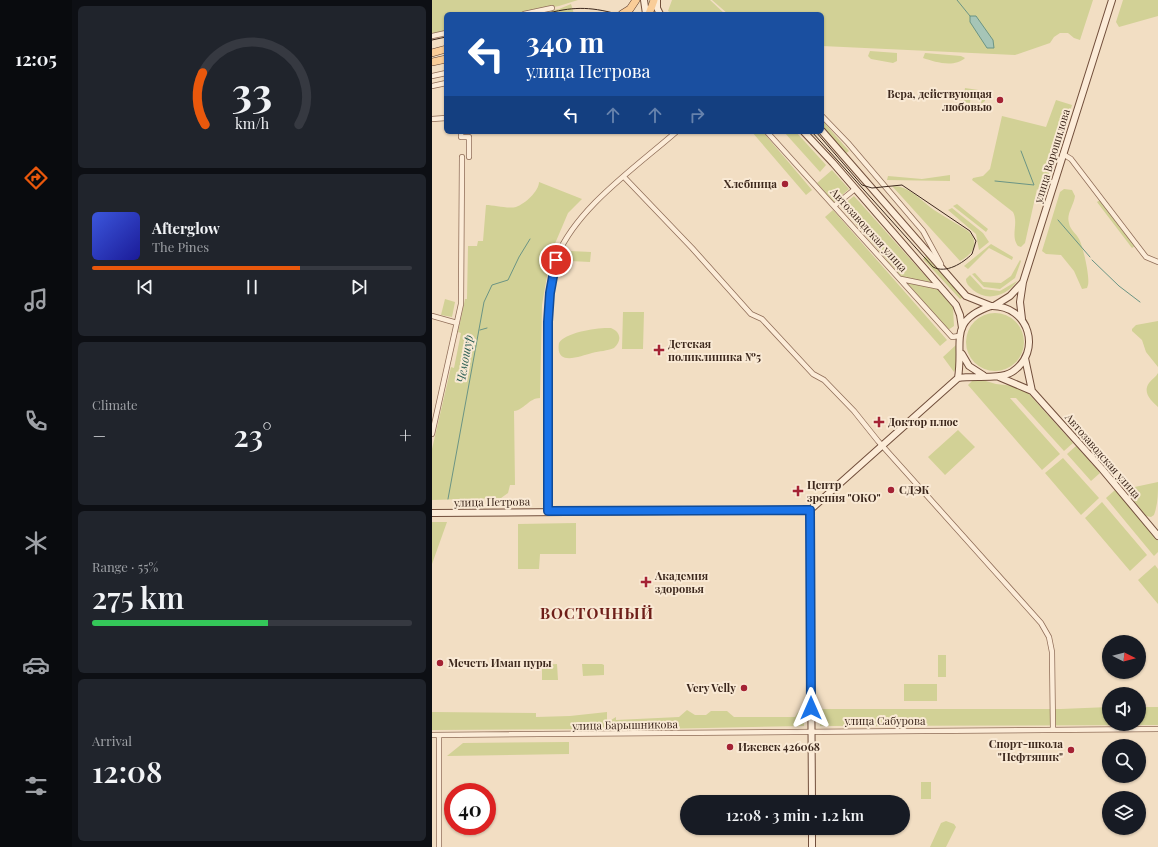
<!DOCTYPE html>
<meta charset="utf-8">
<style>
:root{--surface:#171b24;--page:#20242c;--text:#f1f3f6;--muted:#9ea1a6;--line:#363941;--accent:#ea580c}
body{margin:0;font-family:"Playfair Display",serif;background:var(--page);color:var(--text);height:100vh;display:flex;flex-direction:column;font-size:15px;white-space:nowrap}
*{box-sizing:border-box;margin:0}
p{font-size:13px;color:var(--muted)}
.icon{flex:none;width:22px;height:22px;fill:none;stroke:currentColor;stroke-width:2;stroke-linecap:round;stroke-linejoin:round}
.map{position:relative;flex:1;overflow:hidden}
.details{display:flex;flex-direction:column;gap:6px;padding:6px;background:#0d0f14;width:360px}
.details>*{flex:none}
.hud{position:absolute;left:12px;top:12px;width:380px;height:122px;border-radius:6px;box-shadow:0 1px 3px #0004;background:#1a4fa0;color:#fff;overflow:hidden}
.needle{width:26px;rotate:96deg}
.controls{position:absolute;left:670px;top:635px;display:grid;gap:8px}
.controls a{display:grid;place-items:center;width:44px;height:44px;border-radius:50%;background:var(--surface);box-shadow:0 1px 3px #0004;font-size:20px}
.speed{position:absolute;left:12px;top:783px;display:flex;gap:8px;font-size:20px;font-weight:700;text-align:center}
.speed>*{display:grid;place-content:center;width:52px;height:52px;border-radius:50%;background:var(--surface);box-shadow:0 1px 3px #0004;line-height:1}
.speed .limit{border:6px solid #d22;background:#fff;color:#111}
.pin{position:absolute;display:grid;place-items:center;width:34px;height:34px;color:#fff;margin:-17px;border:2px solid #fff;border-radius:50%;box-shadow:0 1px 4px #0007}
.me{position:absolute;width:44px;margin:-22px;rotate:0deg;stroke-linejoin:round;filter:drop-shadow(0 0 3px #0008)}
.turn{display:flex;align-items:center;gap:14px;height:84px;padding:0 16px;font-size:18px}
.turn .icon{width:52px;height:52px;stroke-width:2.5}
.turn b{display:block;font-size:28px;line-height:34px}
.lanes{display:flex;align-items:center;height:38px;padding:0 16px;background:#0003;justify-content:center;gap:20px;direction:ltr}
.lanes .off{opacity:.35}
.big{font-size:30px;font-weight:600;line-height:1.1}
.details .card{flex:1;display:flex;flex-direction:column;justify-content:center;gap:6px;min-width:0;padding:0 14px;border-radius:6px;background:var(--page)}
.details .dial{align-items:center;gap:0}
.dial svg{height:104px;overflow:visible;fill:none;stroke:var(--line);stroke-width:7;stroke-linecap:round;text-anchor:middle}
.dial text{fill:var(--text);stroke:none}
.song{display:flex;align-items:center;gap:12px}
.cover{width:48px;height:48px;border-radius:6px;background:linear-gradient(135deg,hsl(230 70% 55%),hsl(240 70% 35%))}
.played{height:4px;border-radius:2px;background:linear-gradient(90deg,var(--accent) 65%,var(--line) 65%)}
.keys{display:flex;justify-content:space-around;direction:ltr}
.heat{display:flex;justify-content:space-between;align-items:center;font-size:22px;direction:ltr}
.charge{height:6px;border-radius:3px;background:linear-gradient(90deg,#34c759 55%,var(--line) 0)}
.trip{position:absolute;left:248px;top:795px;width:230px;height:40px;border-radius:20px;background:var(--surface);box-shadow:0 1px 3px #0004;font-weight:600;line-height:40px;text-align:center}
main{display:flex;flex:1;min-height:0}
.dock{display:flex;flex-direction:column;width:72px;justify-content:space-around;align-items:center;background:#090b0e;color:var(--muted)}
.dock .icon{width:28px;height:28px}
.dock .on{color:var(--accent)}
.dock b{font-size:18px;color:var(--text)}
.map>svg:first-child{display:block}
.green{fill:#d2d196}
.water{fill:#a6c5b7;stroke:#6b9484}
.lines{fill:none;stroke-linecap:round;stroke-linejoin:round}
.stream{stroke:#6b9484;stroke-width:1}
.street-casing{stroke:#8f6d58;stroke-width:6}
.secondary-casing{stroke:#714e3b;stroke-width:8}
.primary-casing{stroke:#5c3c2c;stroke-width:8}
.street{stroke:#fcecd8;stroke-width:4.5}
.secondary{stroke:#fcecd8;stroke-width:6}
.primary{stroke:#f9cd98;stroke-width:7}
.tram{stroke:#3d281d;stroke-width:1}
.route-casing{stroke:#114b97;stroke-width:10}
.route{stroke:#1a73e8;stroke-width:7}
.poi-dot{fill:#a42234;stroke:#f9e9d4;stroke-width:1.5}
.labels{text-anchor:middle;stroke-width:4;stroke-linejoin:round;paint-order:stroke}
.poi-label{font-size:11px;font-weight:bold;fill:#3d281d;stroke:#f9e9d4;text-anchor:start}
.street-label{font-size:11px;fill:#3d281d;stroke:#f9e9d4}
.water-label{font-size:12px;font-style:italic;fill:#2b5e54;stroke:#f9e9d4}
.district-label{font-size:15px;font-weight:bold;letter-spacing:1px;fill:#6e1e18;stroke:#f9e9d4}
</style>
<main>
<nav class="dock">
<b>12:05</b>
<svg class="icon on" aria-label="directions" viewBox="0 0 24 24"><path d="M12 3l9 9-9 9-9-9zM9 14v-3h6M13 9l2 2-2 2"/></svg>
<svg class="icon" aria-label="music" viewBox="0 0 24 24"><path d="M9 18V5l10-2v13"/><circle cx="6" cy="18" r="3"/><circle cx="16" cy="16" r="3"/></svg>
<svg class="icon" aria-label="phone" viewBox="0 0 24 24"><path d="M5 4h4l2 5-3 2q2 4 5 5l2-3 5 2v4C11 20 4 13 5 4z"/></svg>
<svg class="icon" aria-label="climate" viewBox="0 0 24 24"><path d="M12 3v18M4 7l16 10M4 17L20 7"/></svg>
<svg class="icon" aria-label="car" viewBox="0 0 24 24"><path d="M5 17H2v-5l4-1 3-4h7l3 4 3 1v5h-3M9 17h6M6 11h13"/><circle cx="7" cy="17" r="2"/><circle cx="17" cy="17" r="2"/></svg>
<svg class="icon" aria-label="filters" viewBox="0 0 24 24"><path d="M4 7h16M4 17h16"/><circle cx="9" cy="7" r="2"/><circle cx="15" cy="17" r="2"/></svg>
</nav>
<section class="details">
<div class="card dial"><svg viewBox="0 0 100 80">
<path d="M14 69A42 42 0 1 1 86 69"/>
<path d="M14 69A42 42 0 0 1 12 29" stroke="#ea580c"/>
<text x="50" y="56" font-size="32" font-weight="700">33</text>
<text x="50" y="72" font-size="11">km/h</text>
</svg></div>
<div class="card">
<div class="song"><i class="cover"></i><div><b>Afterglow</b><p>The Pines</p></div></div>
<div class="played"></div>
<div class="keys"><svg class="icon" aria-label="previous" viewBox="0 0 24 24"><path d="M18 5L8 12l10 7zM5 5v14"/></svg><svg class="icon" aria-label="pause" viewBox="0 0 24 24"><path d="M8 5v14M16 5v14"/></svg><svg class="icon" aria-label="next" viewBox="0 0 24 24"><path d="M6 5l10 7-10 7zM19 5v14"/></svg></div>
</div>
<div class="card"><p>Climate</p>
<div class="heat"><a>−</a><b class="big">23°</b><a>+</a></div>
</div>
<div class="card"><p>Range · 55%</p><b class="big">275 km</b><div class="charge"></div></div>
<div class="card"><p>Arrival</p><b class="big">12:08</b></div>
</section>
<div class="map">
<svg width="726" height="847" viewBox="0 0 726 847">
<rect width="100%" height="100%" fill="#f2dec3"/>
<path class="green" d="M 0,0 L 146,0 L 127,6 L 82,14 L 14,14 L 14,31 L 0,35 Z
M 240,0 L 278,0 L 293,14 L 242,14 L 236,11 Z
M 280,0 L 661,0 L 648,40 L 642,38 L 636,33 L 628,33 L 622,37 L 618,43 L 583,55 L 390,46 L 390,14 L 296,14 Z
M 691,0 L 726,0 L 726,16 L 687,27 L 684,22 Z
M 139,4 L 142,14 L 100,14 L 127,9 Z
M 438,51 L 465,53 L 465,61 L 461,63 L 439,59 L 436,56 Z
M 493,53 L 529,56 L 533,58 C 522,68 503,62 491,58 Z
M 533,88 L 553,91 L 553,101 L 549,104 L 550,96 L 539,94 L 538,103 L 531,102 Z
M 624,100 L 640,105 L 614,187 L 607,191 L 605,189 L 593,243 L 589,247 L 586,246 C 578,236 587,223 581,212 L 540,180 L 541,178 L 551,176 L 558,169 L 570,116 L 614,127 Z
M 390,120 L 417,151 L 413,154 L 390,127 Z
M 320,132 L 331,132 L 380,190 L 374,195 Z
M 352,132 L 364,132 L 394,165 L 388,172 Z
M 400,170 L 417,189 L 402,202 L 385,183 Z
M 518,175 L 518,181 L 455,180 L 456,176 L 490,179 Z
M 107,182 L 150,199 L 136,213 L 119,253 L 110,305 L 108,398 C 97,398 92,410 82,411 L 83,485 L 78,485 L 76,493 L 69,498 L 0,500 L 0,449 L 19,367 L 22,368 L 29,333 L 26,332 L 33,299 L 35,299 L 36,246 L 45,246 L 46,241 L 51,241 L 54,205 C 62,205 76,209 84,207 C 93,204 107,191 107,182 Z
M 460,186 C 478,186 488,200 502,210 C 513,217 525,224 536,231 C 549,243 540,255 528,261 Z
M 632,189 L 640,190 L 643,196 C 642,205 634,214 637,223 C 638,230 644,233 647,239 C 651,246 658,277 656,285 L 655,288 L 650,289 L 642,271 L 629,255 L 614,254 L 610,251 L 628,192 Z
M 422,196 L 521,307 L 522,326 L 516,330 L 409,207 Z
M 668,200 L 703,246 L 700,248 L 665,202 Z
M 525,204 L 556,229 L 554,232 L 521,206 Z
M 520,208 L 551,233 L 557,242 L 547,250 L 544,234 L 516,210 Z
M 401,210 L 515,340 L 508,346 L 393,217 Z
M 559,244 L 581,257 L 580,260 L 557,248 L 536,269 L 532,266 Z
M 138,251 L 159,252 L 158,262 L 138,261 Z
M 494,256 L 530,296 L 530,298 L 528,299 L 491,259 Z
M 588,260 L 589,261 L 583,278 L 568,289 L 552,287 L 540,274 L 543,273 L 551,282 L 569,283 L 579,276 Z
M 538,275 L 551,289 L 568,291 L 585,281 C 575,296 555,302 541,290 C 537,286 534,284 534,279 Z
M 13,299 L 23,302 L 20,317 L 9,315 Z
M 191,312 L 212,312 L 211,349 L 190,349 Z
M534 342a29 29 0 1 1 58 0a29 29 0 1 1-58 0Z
M 726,321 L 726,367 L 714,352 L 710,340 L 700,331 L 700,329 L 704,325 Z
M 179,328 C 189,332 190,341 182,348 C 175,351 168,351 160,353 C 148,356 123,367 127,343 C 133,332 167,327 179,328 Z
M 524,345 L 525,365 L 522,372 L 511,357 Z
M 726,373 L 726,407 C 720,401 710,393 717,383 C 720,379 724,377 726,373 Z
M 547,379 L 564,384 L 582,386 L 596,393 L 641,443 L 632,451 L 584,398 L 578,398 L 628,454 L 610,470 L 536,385 L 540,381 Z
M 526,430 L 543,447 L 513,475 L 496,457 Z
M 644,446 L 668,473 L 659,481 L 635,454 Z
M 631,458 L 667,498 L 649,515 L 613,473 Z
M 726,482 C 726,494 726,504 722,515 L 719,517 L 714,516 L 695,492 L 698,488 Z
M 683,490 L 726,541 L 726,552 L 722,556 L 674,498 Z
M 670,502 L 715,555 L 698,571 L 653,518 Z
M 0,522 L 15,522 L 0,564 Z
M 144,523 L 144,554 L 108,554 L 107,569 L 86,569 L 86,524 Z
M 723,565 L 726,569 L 726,604 L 706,580 Z
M 506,655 L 514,655 L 514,677 L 506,677 Z
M 125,664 L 126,680 L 110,680 L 110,665 Z
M 150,664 L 170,664 L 172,665 L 172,675 L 151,676 Z
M 472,684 L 505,684 L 505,701 L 472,701 Z
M 677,707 L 677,724 L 707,724 L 707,707 L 726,707 L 726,725 L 388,726 L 387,709 L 629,709 Z
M 255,710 L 263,715 L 274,715 L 279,711 L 295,711 L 302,717 L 363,717 L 366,712 L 372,711 L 372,726 L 179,730 L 179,720 L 184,717 L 184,720 L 247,717 Z
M 0,712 L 104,713 L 104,717 L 138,716 L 175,712 L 175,729 L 0,730 Z
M 137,742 L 137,754 L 15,756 L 31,743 Z
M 489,782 L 499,782 L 499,799 L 489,799 Z
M 514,821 L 522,824 L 524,827 L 514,847 L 498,847 L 509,823 Z"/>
<path class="water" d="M 538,16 L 544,16 L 561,40 L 562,48 L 555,48 L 538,22 Z"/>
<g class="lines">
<path class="stream" d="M 525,0 L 538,16
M 563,181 L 602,185 L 589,151
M 626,220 L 658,257
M 660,260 L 687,286 L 708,302
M 48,330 L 55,328
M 16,499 L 52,302 L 60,285 L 76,280 L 87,257 L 98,239"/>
<defs>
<path id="street" d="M 92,14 L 120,8
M 0,36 L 14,33
M 0,76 L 14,73
M 0,86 L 14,83
M 390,116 L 416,143 L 491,231 L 509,264
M 0,119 L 14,118
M 29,132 L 29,137 L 37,137 L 37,157
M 335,132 L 520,337 L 527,336
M 631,154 L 639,159 L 714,257 L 726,262
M 192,177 L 260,248 L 319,314 L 330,319 L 381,374 L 392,380 L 422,411 L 446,441 L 609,623 L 617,637 L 620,652 L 621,730
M 402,206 L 423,189
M 469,279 L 508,287
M 0,316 L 25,323
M 0,434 L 29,304 L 30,157
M 116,511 L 116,322 C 117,302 117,278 124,259 C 143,209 204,167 244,132
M 0,735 L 726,729
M 7,847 L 7,735"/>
<path id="secondary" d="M 212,0 L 214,14
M 225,0 L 225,8 L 228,14
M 390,131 L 534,296 L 559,306
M 372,132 L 401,163 L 524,305 L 528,315 L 530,328
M 559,306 C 597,305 611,352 580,372 C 567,380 542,375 526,378 C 532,342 515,321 559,306 Z
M 562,306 L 578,296 L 591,282 L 680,0
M 590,319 L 588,302 L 591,282
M 530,354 L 537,366 L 551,375
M 593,358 L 600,391
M 567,377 L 600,391 L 670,469 L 726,536
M 378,510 L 380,802
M 0,513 L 378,510 L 526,378
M 380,828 L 380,847"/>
<path id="primary" d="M 190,14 L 198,9 L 204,0
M 217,14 L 222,0
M 0,53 L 14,49
M 0,62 L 14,59"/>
</defs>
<use href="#street" class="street-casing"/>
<use href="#secondary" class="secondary-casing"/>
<use href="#primary" class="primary-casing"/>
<use href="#street" class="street"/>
<use href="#secondary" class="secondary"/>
<use href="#primary" class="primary"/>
<path class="tram" d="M 112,14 C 140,7 156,6 185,14
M 0,40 L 14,37
M 380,132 L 501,267 C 514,274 531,263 540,254 L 544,241 L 538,231 L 470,185 L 440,188 L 430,185 L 384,132"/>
</g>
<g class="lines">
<defs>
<path id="route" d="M 124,260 L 118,293 L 116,322 L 116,511 L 378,510 L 379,708"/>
</defs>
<use href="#route" class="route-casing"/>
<use href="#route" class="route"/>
</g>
<g class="poi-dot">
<circle cx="568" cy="100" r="4"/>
<circle cx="353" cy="184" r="4"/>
<path d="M225 344h4v4h4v4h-4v4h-4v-4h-4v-4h4z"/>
<path d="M445 416h4v4h4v4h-4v4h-4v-4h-4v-4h4z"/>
<circle cx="459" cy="490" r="4"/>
<path d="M364 485h4v4h4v4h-4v4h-4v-4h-4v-4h4z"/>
<path d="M212 576h4v4h4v4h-4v4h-4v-4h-4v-4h4z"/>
<circle cx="8" cy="663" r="4"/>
<circle cx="312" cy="688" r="4"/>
<circle cx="298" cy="747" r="4"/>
<circle cx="639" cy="750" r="4"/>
</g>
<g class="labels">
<g class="poi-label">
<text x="560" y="98" text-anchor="end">Вера, действующая<tspan x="560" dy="13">любовью</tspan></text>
<text x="345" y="188" text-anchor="end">Хлебница</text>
<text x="236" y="348">Детская<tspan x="236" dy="13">поликлиника №5</tspan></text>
<text x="456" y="426">Доктор плюс</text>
<text x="375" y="489">Центр<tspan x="375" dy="13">зрения "ОКО"</tspan></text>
<text x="467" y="494">СДЭК</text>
<text x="223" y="580">Академия<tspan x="223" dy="13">здоровья</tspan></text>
<text x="16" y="667">Мечеть Иман нуры</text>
<text x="304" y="692" text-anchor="end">Very Velly</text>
<text x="631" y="748" text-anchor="end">Спорт-школа<tspan x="631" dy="13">"Нефтяник"</tspan></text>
<text x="306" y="751">Ижевск 426068</text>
</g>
<g class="street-label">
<text transform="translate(620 156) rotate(-73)" y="4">улица Ворошилова</text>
<text transform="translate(437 230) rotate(48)" y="4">Автозаводская улица</text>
<text transform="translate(671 456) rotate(49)" y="4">Автозаводская улица</text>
<text transform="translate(60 502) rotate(-1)" y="4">улица Петрова</text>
<text x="453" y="725">улица Сабурова</text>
<text transform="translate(193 725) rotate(-1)" y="4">улица Барышникова</text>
</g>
<g class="water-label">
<text transform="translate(33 359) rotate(-80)" y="4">Чемошур</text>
</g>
<g class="district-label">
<text x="165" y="619">ВОСТОЧНЫЙ</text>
</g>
</g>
</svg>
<div class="controls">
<a><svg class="needle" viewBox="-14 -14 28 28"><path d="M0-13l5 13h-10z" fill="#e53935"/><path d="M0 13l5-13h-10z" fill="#9ea1a6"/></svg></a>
<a><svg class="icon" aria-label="sound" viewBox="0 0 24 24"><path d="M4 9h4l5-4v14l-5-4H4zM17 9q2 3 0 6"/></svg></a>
<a><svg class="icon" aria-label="search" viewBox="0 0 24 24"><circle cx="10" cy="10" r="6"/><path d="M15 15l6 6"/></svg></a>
<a><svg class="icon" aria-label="layers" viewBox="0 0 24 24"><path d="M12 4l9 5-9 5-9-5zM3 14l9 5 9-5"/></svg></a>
</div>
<div class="speed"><div class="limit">40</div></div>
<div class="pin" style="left:124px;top:260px;background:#d93025"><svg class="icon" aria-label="arrive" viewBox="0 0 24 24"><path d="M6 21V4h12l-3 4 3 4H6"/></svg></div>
<svg class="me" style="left:379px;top:708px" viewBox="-20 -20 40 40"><path d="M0-17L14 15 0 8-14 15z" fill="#1a73e8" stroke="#fff" stroke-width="4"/></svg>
<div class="trip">12:08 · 3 min · 1.2 km</div>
<div class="hud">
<div class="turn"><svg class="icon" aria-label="left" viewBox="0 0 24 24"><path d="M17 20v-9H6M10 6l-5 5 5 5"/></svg><div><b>340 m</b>улица Петрова</div></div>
<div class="lanes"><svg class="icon" aria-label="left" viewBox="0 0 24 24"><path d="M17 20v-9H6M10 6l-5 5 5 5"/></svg><svg class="icon off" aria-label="ahead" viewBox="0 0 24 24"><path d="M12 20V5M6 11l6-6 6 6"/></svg><svg class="icon off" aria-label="ahead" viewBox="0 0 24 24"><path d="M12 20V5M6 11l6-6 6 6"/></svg><svg class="icon off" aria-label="right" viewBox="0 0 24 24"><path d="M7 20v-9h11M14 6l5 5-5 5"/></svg></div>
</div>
</div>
</main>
